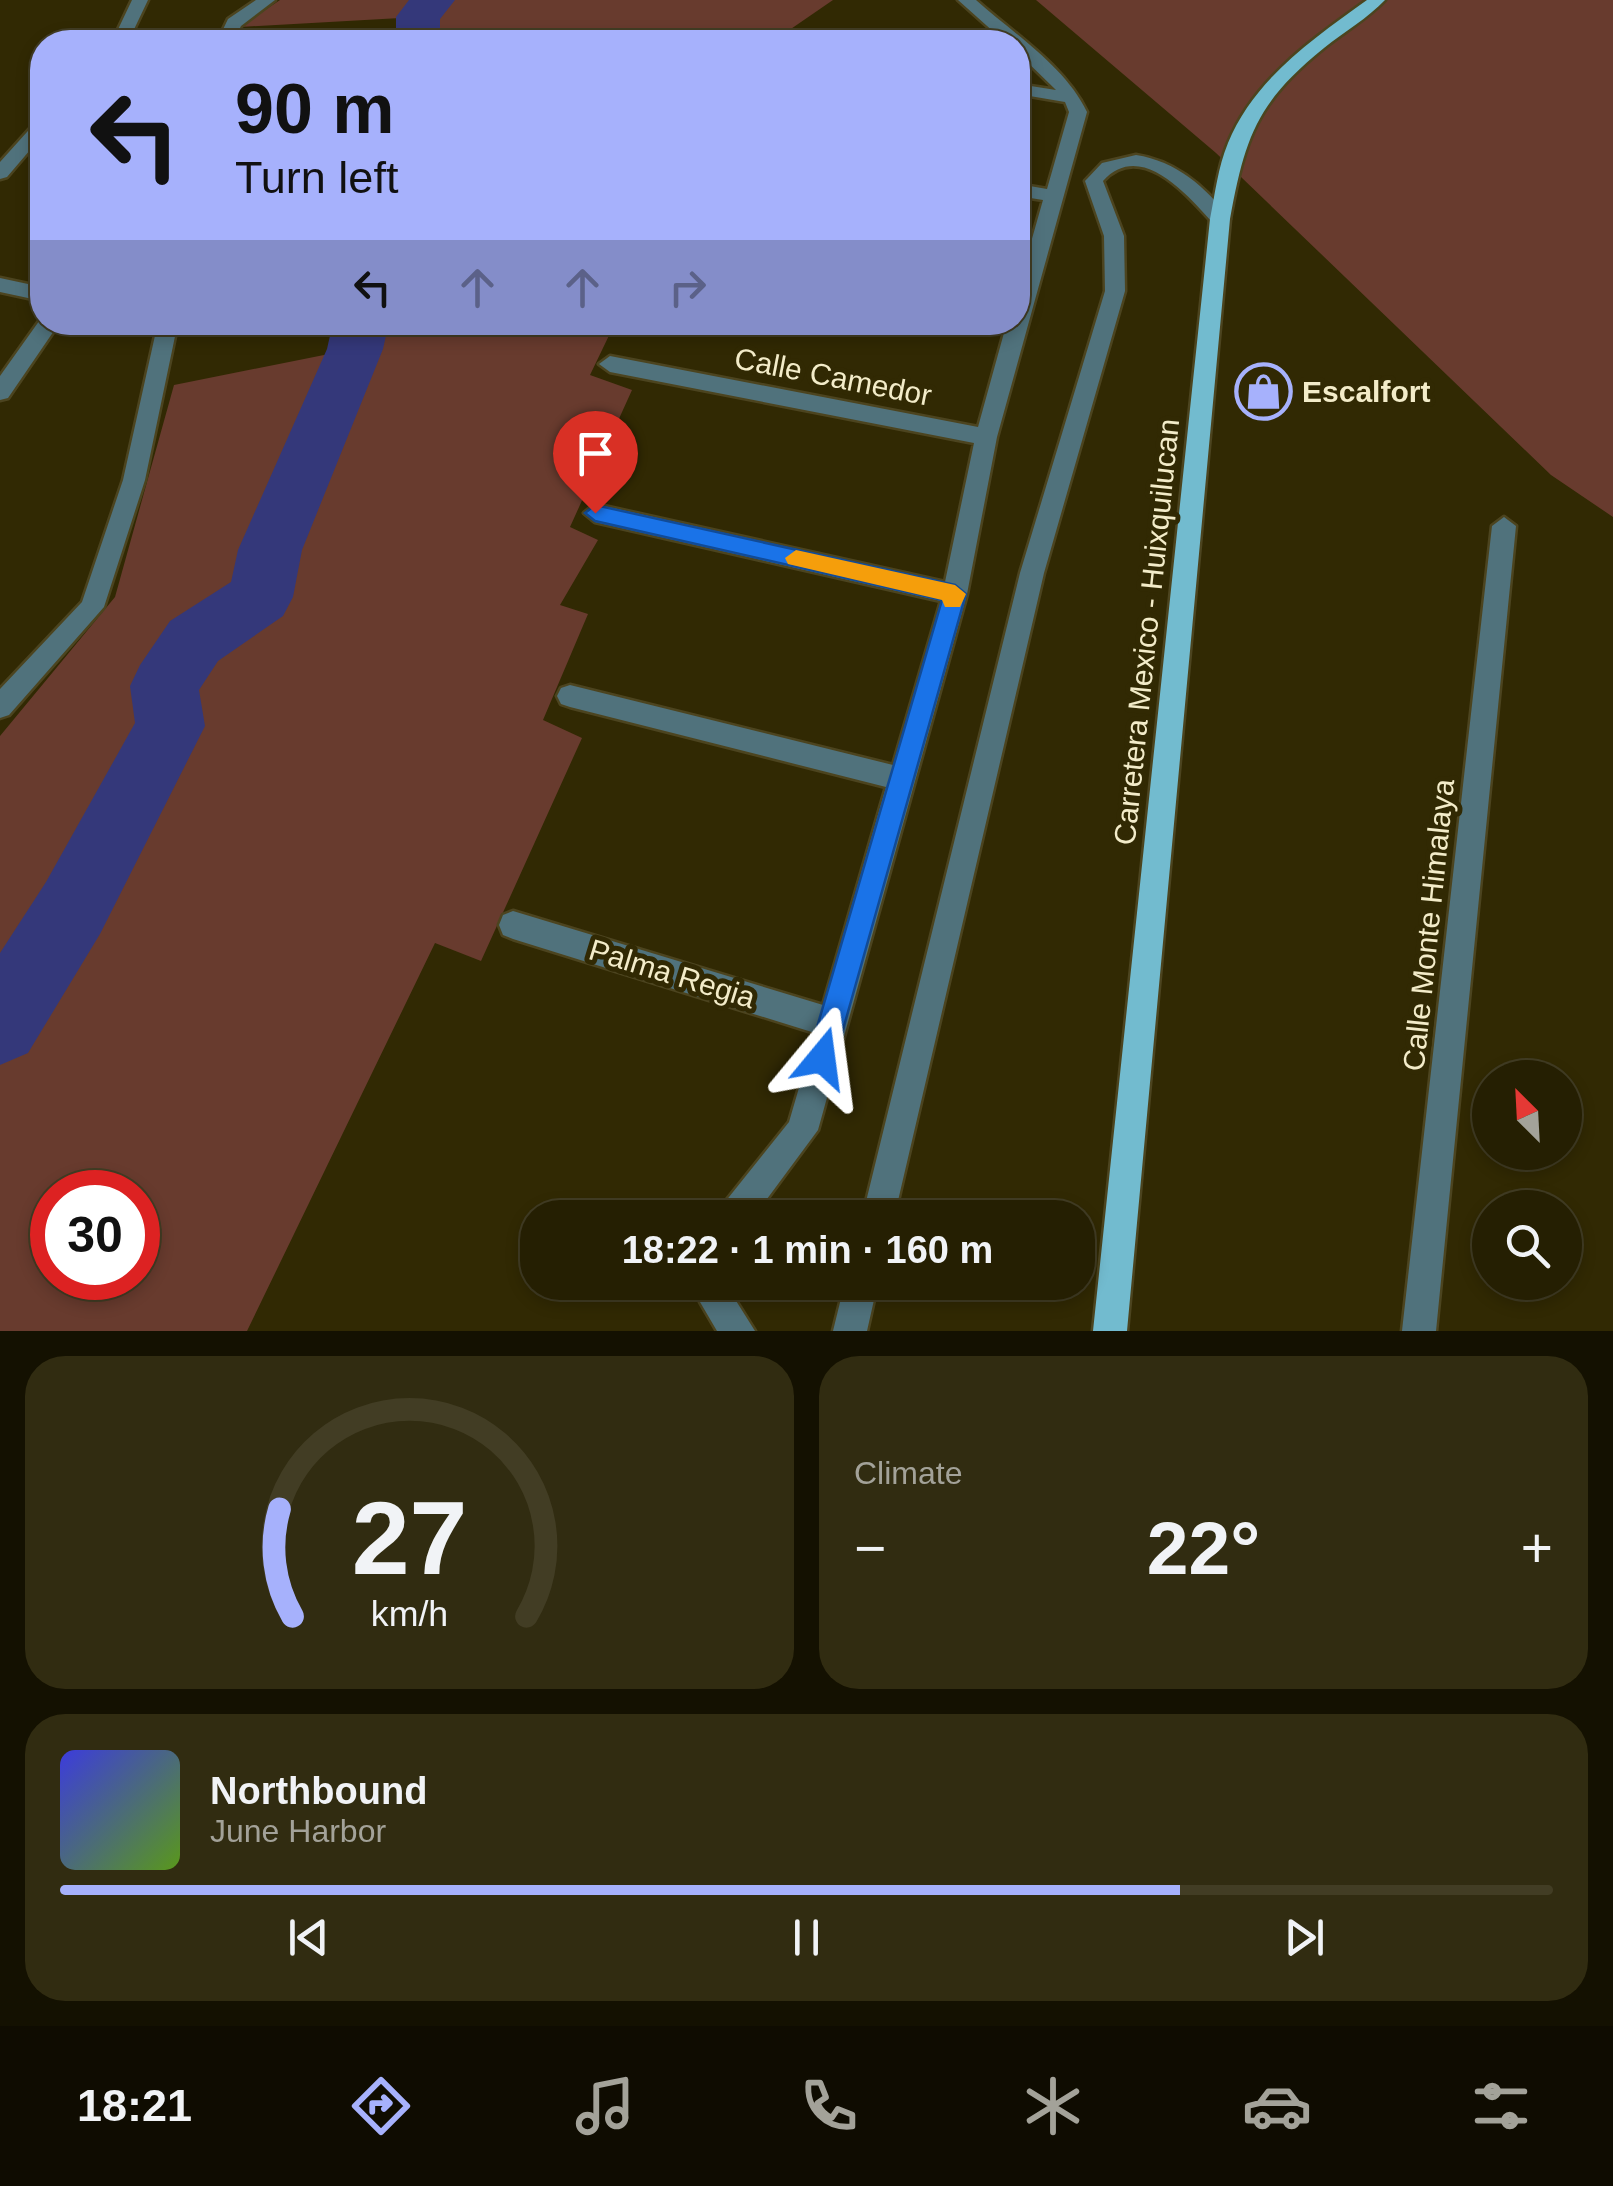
<!DOCTYPE html>
<meta charset="utf-8">
<style>
:root{--surface:#251f02;--page:#312c11;--text:#f1f3f6;--muted:#a3a299;--line:#423d24;--accent:#a6b1fc}
body{margin:0;font-family:Helvetica,sans-serif;background:var(--page);color:var(--text);height:100vh;display:flex;flex-direction:column;font-size:38px;white-space:nowrap}
*{box-sizing:border-box;margin:0}
p{font-size:32px;color:var(--muted)}
.icon{flex:none;width:55px;height:55px;fill:none;stroke:currentColor;stroke-width:2;stroke-linecap:round;stroke-linejoin:round}
.map{position:relative;height:1331px;overflow:hidden}
.sheet{display:flex;flex-direction:column;gap:25px;padding:25px;background:#141101;flex:1}
.sheet>*{flex:none}
.top-card{position:absolute;left:30px;top:30px;width:1000px;height:305px;border-radius:40px;box-shadow:0 5px 15px #0003,0 0 0 2px var(--line);background:#a6b1fc;color:#111;overflow:hidden}
.needle{width:65px;rotate:336deg}
.tools{position:absolute;left:1472px;top:1060px;display:grid;gap:20px}
.tools a{display:grid;place-items:center;width:110px;height:110px;border-radius:50%;background:var(--surface);box-shadow:0 5px 15px #0003,0 0 0 2px var(--line);font-size:50px}
.speed{position:absolute;left:30px;top:1170px;display:flex;gap:20px;font-size:50px;font-weight:700;text-align:center}
.speed>*{display:grid;place-content:center;width:130px;height:130px;border-radius:50%;background:var(--surface);box-shadow:0 5px 15px #0003,0 0 0 2px var(--line);line-height:1}
.speed .limit{border:15px solid #d22;background:#fff;color:#111}
.pin{position:absolute;display:grid;place-items:center;width:85px;height:85px;color:#fff;margin:-102px -42px;border-radius:50% 50% 50% 0;rotate:-45deg;box-shadow:0 0 10px #0007}
.pin .icon{rotate:45deg}
.me{position:absolute;width:110px;margin:-55px;rotate:16deg;stroke-linejoin:round;filter:drop-shadow(0 0 8px #0008)}
.turn{display:flex;align-items:center;gap:35px;height:210px;padding:0 40px;font-size:45px}
.turn .icon{width:130px;height:130px;stroke-width:2.5}
.turn b{display:block;font-size:70px;line-height:85px}
.lanes{display:flex;align-items:center;height:95px;padding:0 40px;background:#0003;justify-content:center;gap:50px;direction:ltr}
.lanes .off{opacity:.35}
.big{font-size:75px;font-weight:700;line-height:1.1}
.sheet .card{flex:1;display:flex;flex-direction:column;justify-content:center;gap:15px;min-width:0;padding:0 35px;border-radius:40px;background:var(--page)}
.sheet .dial{align-items:center;gap:0}
.dial svg{height:260px;overflow:visible;fill:none;stroke:var(--line);stroke-width:7;stroke-linecap:round;text-anchor:middle}
.dial text{fill:var(--text);stroke:none}
.song{display:flex;align-items:center;gap:30px}
.cover{width:120px;height:120px;border-radius:15px;background:linear-gradient(135deg,hsl(240 70% 55%),hsl(90 70% 35%))}
.played{height:10px;border-radius:5px;background:linear-gradient(90deg,var(--accent) 75%,var(--line) 75%)}
.keys{display:flex;justify-content:space-around;direction:ltr}
.heat{display:flex;justify-content:space-between;align-items:center;font-size:55px;direction:ltr}
.sheet .tiles{flex:1;display:grid;gap:25px;grid-template-columns:1fr 1fr}
.card:last-child{grid-column:span 2}
.trip{position:absolute;left:520px;top:1200px;width:575px;height:100px;border-radius:40px;background:var(--surface);box-shadow:0 5px 15px #0003,0 0 0 2px var(--line);font-weight:700;line-height:100px;text-align:center}
.menu{display:flex;height:160px;justify-content:space-around;align-items:center;background:#0f0c01;color:var(--muted)}
.menu .icon{width:70px;height:70px}
.menu .active{color:var(--accent)}
.menu b{font-size:45px;color:var(--text)}
.map>svg:first-child{display:block}
.green{fill:#683b2e;fill-rule:evenodd}
.lines{fill:none;stroke-linecap:round;stroke-linejoin:round}
.river{fill:#34387a;fill-rule:evenodd}
.minor-casing{stroke:#4c441f;stroke-width:5}
.major-casing{stroke:#4c441f;stroke-width:5}
.minor{fill:#50727c;fill-rule:evenodd}
.major{fill:#72bbcf;fill-rule:evenodd}
.route{fill:#1a73e8;stroke:#114b97;stroke-width:2.5}
.slow{fill:#f59e0b}
.labels{text-anchor:middle;stroke-width:10;stroke-linejoin:round;paint-order:stroke}
.street-label{font-size:30px;fill:#f3ecc9;stroke:#312903}
.poi-label{font-size:30px;font-weight:bold;fill:#f3ecc9;stroke:#312903;text-anchor:start}
</style>
<div class="map">
<svg width="1613" height="1331" viewBox="0 0 1613 1331">
<rect width="100%" height="100%" fill="#312903"/>
<path class="green" d="M 280,0 L 833,0 L 785,33 L 760,42 L 417,42 L 418,17 L 240,27 Z
M 1036,0 L 1613,0 L 1613,517 L 1551,475 L 1216,153 Z
M 361,323 L 615,323 L 590,375 L 632,390 L 570,527 L 598,540 L 560,605 L 588,614 L 543,720 L 582,738 L 481,961 L 435,943 L 247,1331 L 0,1331 L 0,736 L 115,597 L 174,385 L 354,349 ZM 52,1192 L 138,1192 L 138,1278 L 52,1278 Z"/>
<g class="lines">
<path class="river" d="M 409,0 L 455,0 L 440,19 L 440,42 L 396,42 L 396,17 Z
M 333,322 L 389,322 L 383,349 L 302,550 L 293,597 L 283,616 L 218,661 L 199,690 L 205,726 L 100,934 L 28,1053 L 0,1065 L 0,953 L 46,882 L 135,723 L 130,686 L 140,665 L 170,621 L 231,582 L 238,550 L 327,349 Z"/>
<defs>
<path id="minor" d="M 132,0 L 148,0 L 128,42 L 112,42 Z
M 256,0 L 275,0 L 241,26 L 233,42 L 217,42 L 228,19 Z
M 958,0 L 976,0 C 1014,34 1065,66 1087,112 L 997,437 L 967,594 L 818,1130 L 753,1218 L 716,1218 L 721,1207 L 789,1122 L 815,1033 L 513,939 L 503,935 L 499,925 L 503,915 L 513,911 L 823,1005 L 886,787 L 570,707 L 561,704 L 557,696 L 561,688 L 570,685 L 893,765 L 941,601 L 595,522 L 584,513 L 595,504 L 945,582 L 974,443 L 610,372 L 599,364 L 610,356 L 978,427 L 1007,322 L 1018,322 L 1018,288 L 1043,200 L 1018,196 L 1018,184 L 1047,189 L 1069,112 L 1065,102 L 1018,94 L 1018,84 L 1056,90 L 1018,53 L 1018,42 L 1005,42 Z
M 42,121 L 42,136 L 7,177 L 0,179 L 0,162 L 36,122 Z
M 1136,155 C 1176,161 1206,187 1230,219 L 1220,225 L 1213,223 C 1188,196 1141,139 1103,181 L 1124,236 L 1125,291 L 1044,573 L 894,1218 L 862,1218 L 1020,573 L 1105,291 L 1104,236 L 1085,181 L 1102,163 Z
M 0,278 L 42,287 L 42,301 L 0,292 Z
M 42,317 L 42,322 L 60,322 L 8,398 L 0,400 L 0,376 Z
M 158,322 L 178,322 L 145,480 L 104,607 L 9,715 L 0,718 L 0,689 L 82,602 L 123,480 Z
M 1504,517 L 1516,526 L 1436,1331 L 1402,1331 L 1492,526 Z
M 698,1282 L 732,1282 L 733,1296 L 755,1331 L 717,1331 L 700,1302 Z
M 845,1282 L 878,1282 L 867,1331 L 833,1331 Z"/>
<path id="major" d="M 1367,0 L 1385,0 C 1368,18 1344,32 1324,48 C 1257,102 1245,137 1230,219 L 1127,1331 L 1093,1331 L 1210,219 C 1215,194 1218,167 1228,143 C 1254,79 1313,39 1367,0 Z"/>
</defs>
<use href="#minor" class="minor-casing"/>
<use href="#major" class="major-casing"/>
<use href="#minor" class="minor"/>
<use href="#major" class="major"/>
</g>
<path class="route" d="M 595,505 L 955,585 L 966,594 L 835,1058 L 831,1068 L 822,1072 L 812,1068 L 808,1058 L 942,600 L 595,521 L 585,513 Z"/>
<path class="slow" d="M 796,550 L 955,585 L 966,594 L 960,607 L 945,607 L 942,600 L 788,564 L 785,558 Z"/>
<defs>
<symbol id="shop-ring" viewBox="-11 -11 22 22"><circle r="9.5" fill="#312903" stroke="#a6b1fc" stroke-width="1.5"/><path d="M-5-2.5h2.3a2.7 3.5 0 0 1 5.4 0H5L5.5 6h-11ZM-1.5-2.5h3a1.5 2.3 0 0 0-3 0Z" fill="#a6b1fc"/></symbol>
</defs>
<g fill-rule="evenodd">
<use href="#shop-ring" x="1232" y="360" width="63" height="63"/>
</g>
<g class="labels">
<g class="street-label">
<text transform="translate(833 377) rotate(11)" y="10">Calle Camedor</text>
<text transform="translate(1147 632) rotate(-84)" y="10">Carretera Mexico - Huixquilucan</text>
<text transform="translate(1429 925) rotate(-84)" y="10">Calle Monte Himalaya</text>
<text transform="translate(672 974) rotate(17)" y="10">Palma Regia</text>
</g>
<g class="poi-label">
<text x="1302" y="402">Escalfort</text>
</g>
</g>
</svg>
<div class="tools">
<a><svg class="needle" viewBox="-14 -14 28 28"><path d="M0-13l5 13h-10z" fill="#e53935"/><path d="M0 13l5-13h-10z" fill="#a3a299"/></svg></a>
<a><svg class="icon" aria-label="search" viewBox="0 0 24 24"><circle cx="10" cy="10" r="6"/><path d="M15 15l6 6"/></svg></a>
</div>
<div class="speed"><div class="limit">30</div></div>
<div class="pin" style="left:595px;top:513px;background:#d93025"><svg class="icon" aria-label="arrive" viewBox="0 0 24 24"><path d="M6 21V4h12l-3 4 3 4H6"/></svg></div>
<svg class="me" style="left:822px;top:1058px" viewBox="-20 -20 40 40"><path d="M0-17L14 15 0 8-14 15z" fill="#1a73e8" stroke="#fff" stroke-width="4"/></svg>
<div class="trip">18:22 · 1 min · 160 m</div>
<div class="top-card">
<div class="turn"><svg class="icon" aria-label="left" viewBox="0 0 24 24"><path d="M17 20v-9H6M10 6l-5 5 5 5"/></svg><div><b>90 m</b>Turn left</div></div>
<div class="lanes"><svg class="icon" aria-label="left" viewBox="0 0 24 24"><path d="M17 20v-9H6M10 6l-5 5 5 5"/></svg><svg class="icon off" aria-label="ahead" viewBox="0 0 24 24"><path d="M12 20V5M6 11l6-6 6 6"/></svg><svg class="icon off" aria-label="ahead" viewBox="0 0 24 24"><path d="M12 20V5M6 11l6-6 6 6"/></svg><svg class="icon off" aria-label="right" viewBox="0 0 24 24"><path d="M7 20v-9h11M14 6l5 5-5 5"/></svg></div>
</div>
</div>
<section class="sheet">
<div class="tiles">
<div class="card dial"><svg viewBox="0 0 100 80">
<path d="M14 69A42 42 0 1 1 86 69"/>
<path d="M14 69A42 42 0 0 1 10 36" stroke="#a6b1fc"/>
<text x="50" y="56" font-size="32" font-weight="700">27</text>
<text x="50" y="72" font-size="11">km/h</text>
</svg></div>
<div class="card"><p>Climate</p>
<div class="heat"><a>−</a><b class="big">22°</b><a>+</a></div>
</div>
<div class="card">
<div class="song"><i class="cover"></i><div><b>Northbound</b><p>June Harbor</p></div></div>
<div class="played"></div>
<div class="keys"><svg class="icon" aria-label="previous" viewBox="0 0 24 24"><path d="M18 5L8 12l10 7zM5 5v14"/></svg><svg class="icon" aria-label="pause" viewBox="0 0 24 24"><path d="M8 5v14M16 5v14"/></svg><svg class="icon" aria-label="next" viewBox="0 0 24 24"><path d="M6 5l10 7-10 7zM19 5v14"/></svg></div>
</div>
</div>
</section>
<nav class="menu">
<b>18:21</b>
<svg class="icon active" aria-label="directions" viewBox="0 0 24 24"><path d="M12 3l9 9-9 9-9-9zM9 14v-3h6M13 9l2 2-2 2"/></svg>
<svg class="icon" aria-label="music" viewBox="0 0 24 24"><path d="M9 18V5l10-2v13"/><circle cx="6" cy="18" r="3"/><circle cx="16" cy="16" r="3"/></svg>
<svg class="icon" aria-label="phone" viewBox="0 0 24 24"><path d="M5 4h4l2 5-3 2q2 4 5 5l2-3 5 2v4C11 20 4 13 5 4z"/></svg>
<svg class="icon" aria-label="climate" viewBox="0 0 24 24"><path d="M12 3v18M4 7l16 10M4 17L20 7"/></svg>
<svg class="icon" aria-label="car" viewBox="0 0 24 24"><path d="M5 17H2v-5l4-1 3-4h7l3 4 3 1v5h-3M9 17h6M6 11h13"/><circle cx="7" cy="17" r="2"/><circle cx="17" cy="17" r="2"/></svg>
<svg class="icon" aria-label="filters" viewBox="0 0 24 24"><path d="M4 7h16M4 17h16"/><circle cx="9" cy="7" r="2"/><circle cx="15" cy="17" r="2"/></svg>
</nav>
